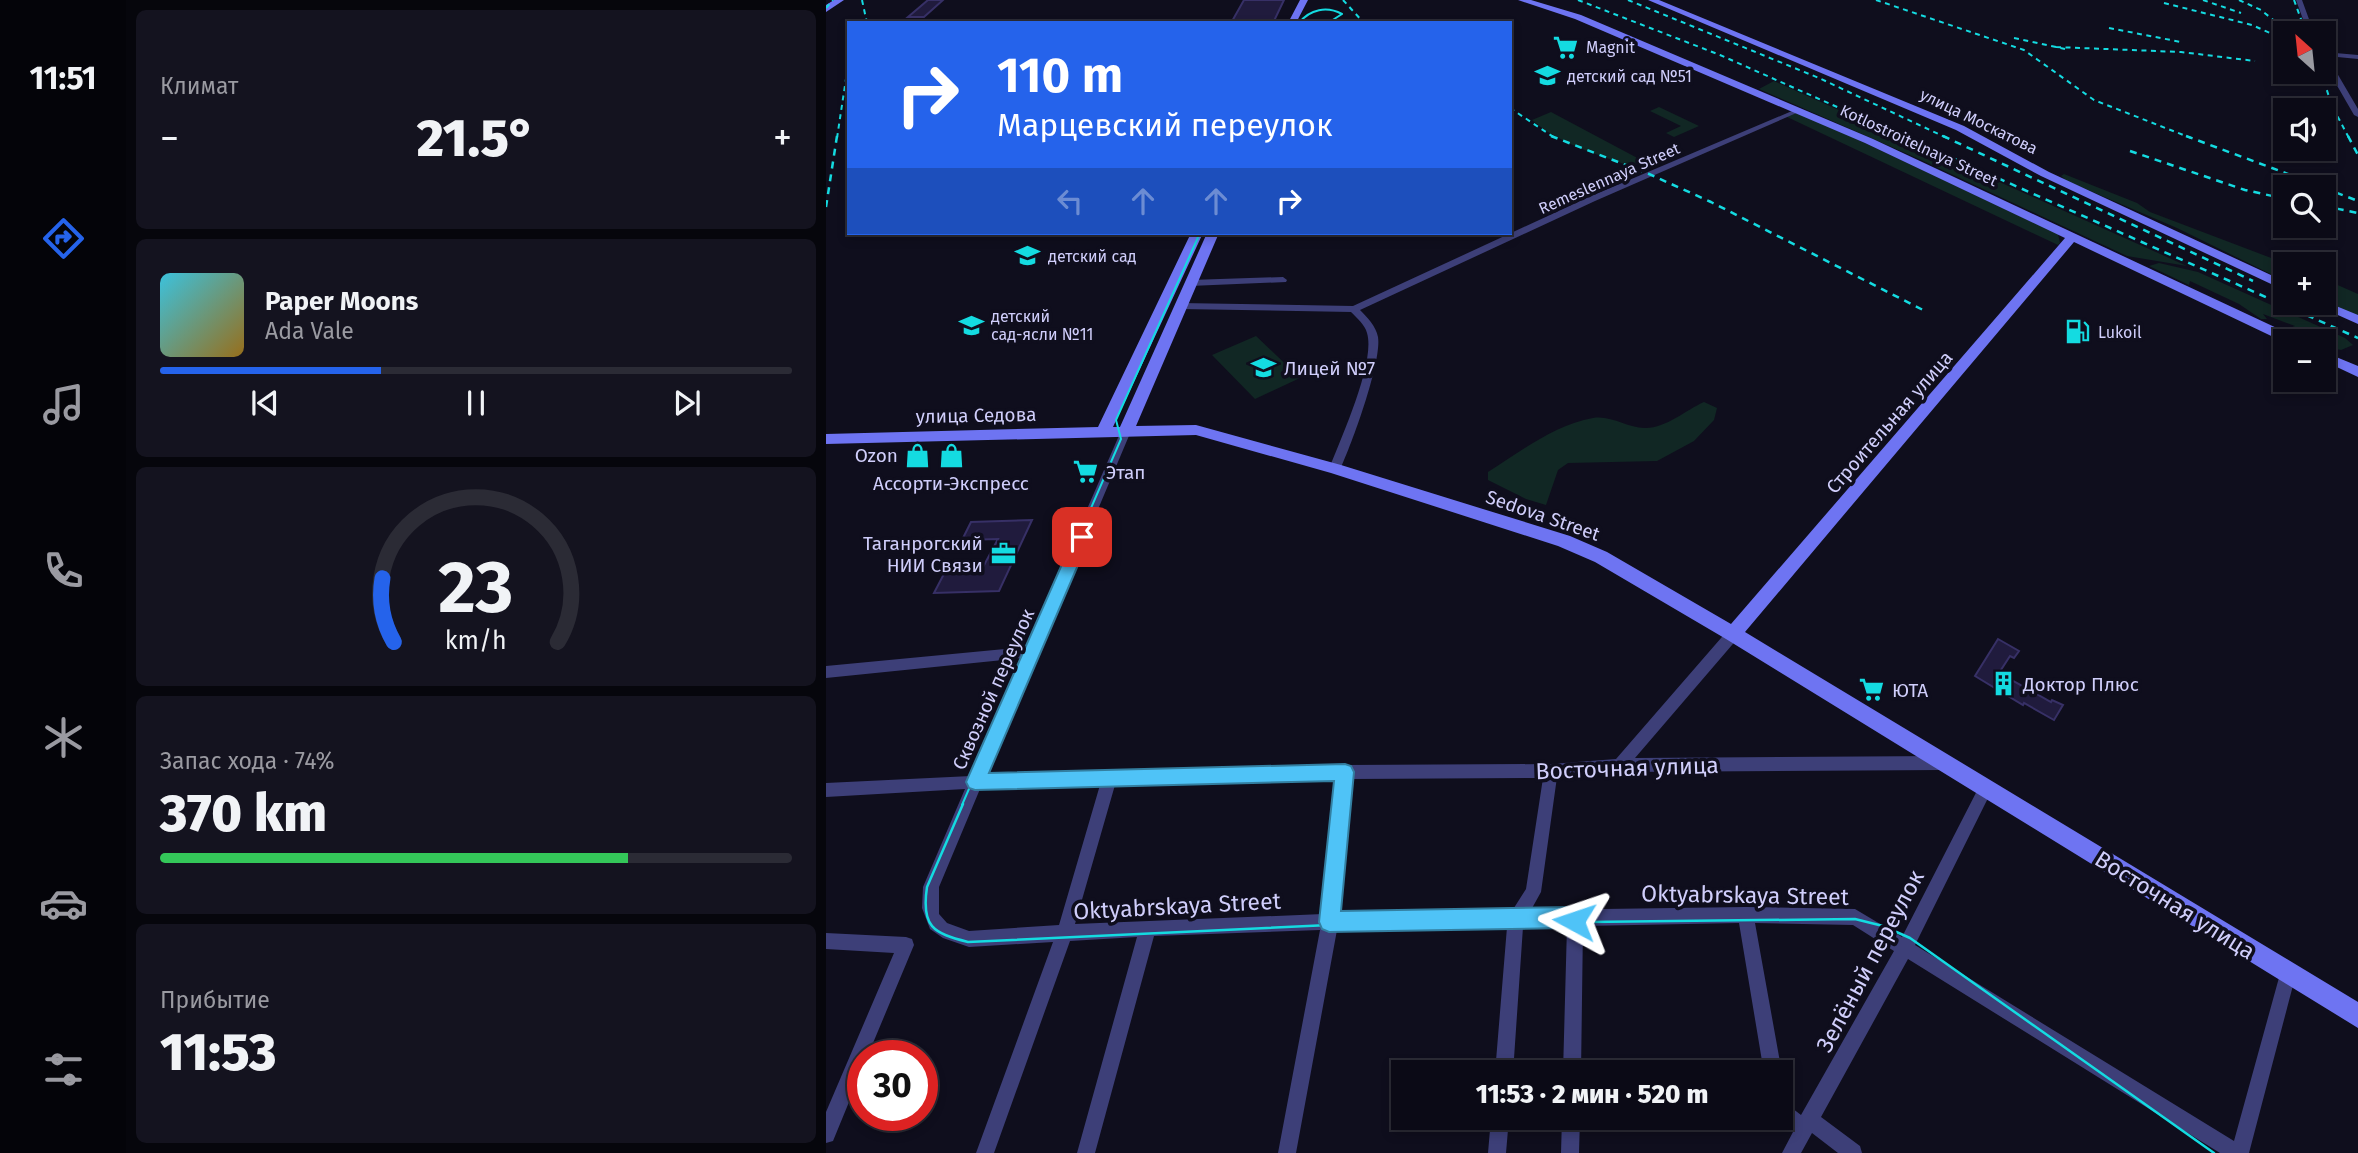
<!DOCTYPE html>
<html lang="ru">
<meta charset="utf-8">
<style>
:root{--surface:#0b0a16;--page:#14131f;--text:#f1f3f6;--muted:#9a9aa1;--line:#2b2b35;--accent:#2563eb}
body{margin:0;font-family:"Fira Sans",sans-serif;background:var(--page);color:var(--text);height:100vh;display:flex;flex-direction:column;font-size:26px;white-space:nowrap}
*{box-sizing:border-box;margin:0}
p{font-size:23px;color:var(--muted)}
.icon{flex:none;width:38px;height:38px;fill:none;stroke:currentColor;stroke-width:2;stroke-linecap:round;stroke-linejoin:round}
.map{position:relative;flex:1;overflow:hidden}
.side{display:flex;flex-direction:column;gap:10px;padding:10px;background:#06060c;width:700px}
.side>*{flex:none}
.hud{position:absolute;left:21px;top:21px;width:665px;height:214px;border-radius:0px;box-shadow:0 4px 10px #0003,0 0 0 2px var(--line);background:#2563eb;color:#fff;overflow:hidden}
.needle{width:46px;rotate:333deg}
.fabs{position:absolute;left:1447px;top:21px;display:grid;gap:14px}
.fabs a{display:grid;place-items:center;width:63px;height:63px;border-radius:0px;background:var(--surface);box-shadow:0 4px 10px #0003,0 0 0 2px var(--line);font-size:35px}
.speed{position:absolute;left:21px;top:1040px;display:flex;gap:14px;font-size:35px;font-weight:700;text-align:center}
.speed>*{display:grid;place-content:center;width:91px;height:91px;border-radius:50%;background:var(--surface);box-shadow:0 4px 10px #0003,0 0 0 2px var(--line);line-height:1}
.speed .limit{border:10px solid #d22;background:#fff;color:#111}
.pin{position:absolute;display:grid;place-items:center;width:60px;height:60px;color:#fff;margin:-30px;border-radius:14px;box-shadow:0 4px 10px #0006}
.me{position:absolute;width:77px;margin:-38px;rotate:275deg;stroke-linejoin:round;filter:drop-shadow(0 0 5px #0008)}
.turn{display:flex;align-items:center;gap:24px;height:147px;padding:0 35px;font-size:32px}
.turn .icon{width:91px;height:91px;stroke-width:2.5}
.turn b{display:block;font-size:49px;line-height:60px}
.lanes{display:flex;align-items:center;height:66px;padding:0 35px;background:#0003;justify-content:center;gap:35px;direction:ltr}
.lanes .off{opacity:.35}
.big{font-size:52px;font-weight:800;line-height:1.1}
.side .card{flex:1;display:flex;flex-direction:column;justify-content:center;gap:10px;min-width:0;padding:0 24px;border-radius:10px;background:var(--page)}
.side .dial{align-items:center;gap:0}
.dial svg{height:182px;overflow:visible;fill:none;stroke:var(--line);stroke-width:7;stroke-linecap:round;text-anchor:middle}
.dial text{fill:var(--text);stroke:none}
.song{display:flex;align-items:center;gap:21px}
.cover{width:84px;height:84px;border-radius:10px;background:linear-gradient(135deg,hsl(190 70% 55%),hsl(40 70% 35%))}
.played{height:7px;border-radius:4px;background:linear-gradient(90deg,var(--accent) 35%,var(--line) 35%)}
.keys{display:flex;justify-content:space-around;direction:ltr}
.heat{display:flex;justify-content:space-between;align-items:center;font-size:38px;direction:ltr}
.charge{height:10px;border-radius:5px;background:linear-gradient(90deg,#34c759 74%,var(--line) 0)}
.trip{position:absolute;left:565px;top:1060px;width:402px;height:70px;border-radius:0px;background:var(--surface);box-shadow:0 4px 10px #0003,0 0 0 2px var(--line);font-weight:800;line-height:70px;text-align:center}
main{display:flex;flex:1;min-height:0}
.menu{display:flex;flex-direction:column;width:126px;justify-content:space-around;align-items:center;background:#040409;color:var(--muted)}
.menu .icon{width:49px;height:49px}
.menu .current{color:var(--accent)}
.menu b{font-size:32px;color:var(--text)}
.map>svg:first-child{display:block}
.green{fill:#112724}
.building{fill:#201b3d;stroke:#373066;stroke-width:2}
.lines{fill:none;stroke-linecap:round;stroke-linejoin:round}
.street{fill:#3d3f78;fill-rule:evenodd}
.secondary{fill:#6e74f2;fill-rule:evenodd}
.tram-far1{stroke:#14dbe1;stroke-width:2}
.tram{stroke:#14dbe1;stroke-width:2.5}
.rail-far1{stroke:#14dbe1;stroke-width:2;stroke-dasharray:5 4.5;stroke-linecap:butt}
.rail{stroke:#14dbe1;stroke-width:2.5;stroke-dasharray:7 6;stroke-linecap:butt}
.route{fill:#4fc3f7;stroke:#337fa1;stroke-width:2}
.labels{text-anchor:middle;stroke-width:7;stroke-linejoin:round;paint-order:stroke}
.far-poi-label{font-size:16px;fill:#d0cefb;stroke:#0f0e1d;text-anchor:start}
.far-street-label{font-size:16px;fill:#d0cefb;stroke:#0f0e1d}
.poi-label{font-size:19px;fill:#d0cefb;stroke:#0f0e1d;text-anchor:start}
.street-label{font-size:19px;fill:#d0cefb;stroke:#0f0e1d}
.near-street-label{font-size:23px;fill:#d0cefb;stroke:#0f0e1d}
</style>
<main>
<nav class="menu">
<b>11:51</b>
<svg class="icon current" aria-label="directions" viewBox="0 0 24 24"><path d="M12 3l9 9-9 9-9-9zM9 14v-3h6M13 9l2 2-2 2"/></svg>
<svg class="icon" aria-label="music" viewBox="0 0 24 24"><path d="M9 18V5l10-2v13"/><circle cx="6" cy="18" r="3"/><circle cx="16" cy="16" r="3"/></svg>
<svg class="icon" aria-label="phone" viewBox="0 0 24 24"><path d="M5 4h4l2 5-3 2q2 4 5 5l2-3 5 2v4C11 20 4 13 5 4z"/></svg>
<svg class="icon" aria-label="climate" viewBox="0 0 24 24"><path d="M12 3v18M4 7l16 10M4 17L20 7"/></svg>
<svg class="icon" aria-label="car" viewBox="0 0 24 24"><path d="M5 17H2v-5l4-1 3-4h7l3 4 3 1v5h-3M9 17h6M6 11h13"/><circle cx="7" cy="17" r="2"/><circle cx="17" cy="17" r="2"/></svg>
<svg class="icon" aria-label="filters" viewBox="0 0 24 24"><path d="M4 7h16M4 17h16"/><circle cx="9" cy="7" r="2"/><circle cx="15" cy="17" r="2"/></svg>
</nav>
<section class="side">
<div class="card"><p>Климат</p>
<div class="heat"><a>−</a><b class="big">21.5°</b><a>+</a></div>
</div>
<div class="card">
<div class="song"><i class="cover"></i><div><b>Paper Moons</b><p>Ada Vale</p></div></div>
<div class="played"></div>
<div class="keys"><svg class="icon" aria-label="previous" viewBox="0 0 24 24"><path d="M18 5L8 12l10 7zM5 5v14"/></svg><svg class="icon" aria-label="pause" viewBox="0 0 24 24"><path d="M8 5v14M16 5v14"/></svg><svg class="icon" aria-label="next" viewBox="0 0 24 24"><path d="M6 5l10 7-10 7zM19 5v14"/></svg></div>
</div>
<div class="card dial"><svg viewBox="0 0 100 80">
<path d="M14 69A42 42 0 1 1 86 69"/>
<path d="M14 69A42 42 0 0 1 9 41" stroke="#2563eb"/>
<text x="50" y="56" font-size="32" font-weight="700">23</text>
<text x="50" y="72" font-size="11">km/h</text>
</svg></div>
<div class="card"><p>Запас хода · 74%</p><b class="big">370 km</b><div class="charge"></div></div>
<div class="card"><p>Прибытие</p><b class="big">11:53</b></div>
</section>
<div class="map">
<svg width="1532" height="1153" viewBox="0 0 1532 1153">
<rect width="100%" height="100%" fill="#0f0e1d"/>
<path class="green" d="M 948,81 L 1361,266 L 1301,256 L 1093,159 L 933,89 Z
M 833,107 L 873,126 L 848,137 L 840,133 L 855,126 L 824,111 Z
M 971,111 L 1232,234 L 1234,243 L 1232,245 L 959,116 Z
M 725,112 L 817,161 L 807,167 C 773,155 733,144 706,120 Z
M 1238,174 L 1311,203 L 1324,212 L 1461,264 L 1459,281 L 1351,228 L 1241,181 L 1235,176 Z
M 1333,263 L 1372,272 L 1519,338 L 1527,345 L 1515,350 L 1498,346 L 1498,341 L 1481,341 L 1457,330 L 1469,326 L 1437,314 L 1441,319 L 1435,319 L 1413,304 L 1364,281 L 1363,285 L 1323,266 Z
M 1498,279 L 1532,294 L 1532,317 L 1498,302 Z
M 430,336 L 474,378 L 429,399 L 386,355 Z
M 878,402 L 891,408 L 888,420 L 868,441 L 831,461 L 742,463 L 732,470 L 720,505 L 700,499 L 662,480 L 662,472 C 694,452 728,425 767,418 C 786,415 803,429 820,428 C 840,428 860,410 878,402 Z"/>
<path class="building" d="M 102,0 L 117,0 L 98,17 L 82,17 Z
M 418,0 L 458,0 L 447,23 L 405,23 Z
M 206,520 L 173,591 L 108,593 L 120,570 L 156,569 L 172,539 L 136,540 L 145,522 Z
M 1172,639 L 1193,651 L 1188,658 L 1184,656 L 1173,673 L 1225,702 L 1226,700 L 1237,705 L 1228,720 L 1198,703 L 1197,705 L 1149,676 Z"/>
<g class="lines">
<path class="street" d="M 1470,0 L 1476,0 L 1488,33 L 1482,33 Z
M 1498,52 L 1532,55 L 1532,59 L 1501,56 L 1532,109 L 1532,117 L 1528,115 L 1498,63 Z
M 973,108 L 977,110 L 975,111 L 769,201 L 534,310 C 541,317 550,326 552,337 C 556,362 525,447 513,472 L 505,472 L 503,469 C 514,440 550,362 541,333 C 539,325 531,318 525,312 L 354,309 L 349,306 L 354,303 L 527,306 L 763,197 Z
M 457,277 L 461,280 L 460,282 L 364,286 L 360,283 L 364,280 Z
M 300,427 L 305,431 L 160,775 L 519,765 L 725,764 L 790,759 L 902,630 L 907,629 L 912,630 L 913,634 L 912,638 L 809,758 L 1116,756 L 1121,758 L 1123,763 L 1121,768 L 1116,770 L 794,772 L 731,777 L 715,892 L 705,910 L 920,907 L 1029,909 L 1076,937 L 1155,783 L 1160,781 L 1165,783 L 1167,788 L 1089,945 L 1408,1141 L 1454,974 L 1456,968 L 1462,966 L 1468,968 L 1470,974 L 1423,1153 L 1394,1153 L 1082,959 L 995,1117 L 1034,1146 L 1036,1153 L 1012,1153 L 986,1133 L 975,1153 L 956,1153 L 967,1132 L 951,1118 L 956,1118 L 956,1102 L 962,1105 L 975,1115 L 1068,951 L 1027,925 L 929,923 L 956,1073 L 938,1073 L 913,923 L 757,926 L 755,1073 L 737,1073 L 741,926 L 697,927 L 687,1073 L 669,1073 L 681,927 L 511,930 L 470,1153 L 452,1153 L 494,930 L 328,936 L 269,1153 L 251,1153 L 311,937 L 244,941 L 168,1153 L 150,1153 L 227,942 L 143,947 L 117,938 L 104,929 L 96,908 L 97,887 L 139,789 L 0,797 L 0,783 L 145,776 L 196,658 L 0,678 L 0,666 L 201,647 L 295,431 ZM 717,778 L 700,889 L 686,911 L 513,914 L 526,779 ZM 511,779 L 497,914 L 249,924 L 289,785 ZM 274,785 L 233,925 L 143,931 L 121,923 L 113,914 L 113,887 L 154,789 Z
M 0,933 L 80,937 L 86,939 L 88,945 L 42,1055 L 37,1055 L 37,1068 L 7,1141 L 0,1143 L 0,1112 L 68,953 L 0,949 Z
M 665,1118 L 683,1118 L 680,1153 L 662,1153 Z
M 736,1118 L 754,1118 L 753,1153 L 735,1153 Z"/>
<path class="secondary" d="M 8,0 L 18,0 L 0,12 L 0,5 Z
M 474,0 L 482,0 L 470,23 L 462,23 Z
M 692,0 L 705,0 L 755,15 L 1047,139 L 1472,338 L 1474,341 L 1460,343 L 1248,242 L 919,632 L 1532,1002 L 1532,1028 L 900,639 L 769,562 L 732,546 L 505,473 L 370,435 L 0,444 L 0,434 L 272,427 L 365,233 L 377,233 L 287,427 L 294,427 L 381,233 L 393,233 L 310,426 L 370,425 L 515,465 L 744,536 L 781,552 L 905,624 L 1239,238 L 1039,143 L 749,19 Z
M 822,0 L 833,0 L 1138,126 L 1223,172 L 1460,282 L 1460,291 L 1215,176 L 1130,130 Z
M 1498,301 L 1532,315 L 1532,324 L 1485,303 Z
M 1498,352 L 1532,366 L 1532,377 L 1498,361 Z"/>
<path class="tram-far1" d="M 473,23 C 484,9 501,6 516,14 L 502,23
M 136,805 L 295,439 L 290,420 L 374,233"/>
<path class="tram" d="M 137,804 L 101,887 C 95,927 107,933 142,942 L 503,925 L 1029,919 L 1057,926 L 1084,938 L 1388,1153"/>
<path class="rail-far1" d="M 36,0 L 41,23
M 517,0 L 538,23
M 752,0 L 894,55 L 1081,138
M 802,0 L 993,78 L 1121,138
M 1050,0 L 1198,50 L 1268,100 L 1365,138
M 1377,0 L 1415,13
M 1413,0 L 1435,10 L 1462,32
M 1468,0 L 1480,33
M 1338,3 L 1426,25 L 1460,40
M 0,8 L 7,0
M 1283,28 L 1355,42
M 1188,38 L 1239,49
M 1230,47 L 1355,52 L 1429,61
M 1495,72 L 1506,106 L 1523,138
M 684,108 L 729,138
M 11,138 L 23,59"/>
<path class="rail" d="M 725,136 L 823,174 L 885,202 L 1099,311
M 1077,136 L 1532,338
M 1117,136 L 1427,281
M 1360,136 L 1497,187
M 1522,136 L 1532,155
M 1304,151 L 1419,190 L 1460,199
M 1498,188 L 1532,201
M 1498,206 L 1532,213
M 0,207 L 11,136"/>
</g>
<path class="route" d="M 256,531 L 264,537 L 163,773 L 519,764 L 525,766 L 528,772 L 515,911 L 748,907 L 756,910 L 759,917 L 756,929 L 748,932 L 740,928 L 503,932 L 496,929 L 493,922 L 508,781 L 149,790 L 143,788 L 140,782 L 248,537 Z"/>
<defs>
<symbol id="supermarket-bare" viewBox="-9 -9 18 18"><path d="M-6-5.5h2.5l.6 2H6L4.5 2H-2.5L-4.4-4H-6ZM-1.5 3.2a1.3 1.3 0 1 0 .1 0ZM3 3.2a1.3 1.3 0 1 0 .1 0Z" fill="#14dbe1" stroke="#0f0e1d" stroke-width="2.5" paint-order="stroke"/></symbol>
<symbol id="school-bare" viewBox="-9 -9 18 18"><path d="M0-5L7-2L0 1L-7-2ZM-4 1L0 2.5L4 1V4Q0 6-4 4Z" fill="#14dbe1" stroke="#0f0e1d" stroke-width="2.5" paint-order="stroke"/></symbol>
<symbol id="fuel-bare" viewBox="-9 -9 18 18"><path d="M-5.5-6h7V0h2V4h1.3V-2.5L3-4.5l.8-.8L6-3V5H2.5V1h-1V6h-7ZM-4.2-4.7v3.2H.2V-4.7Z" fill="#14dbe1" stroke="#0f0e1d" stroke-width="2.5" paint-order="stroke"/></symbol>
<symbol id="university-bare" viewBox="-9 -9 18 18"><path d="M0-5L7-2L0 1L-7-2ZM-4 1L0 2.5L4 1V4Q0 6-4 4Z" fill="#14dbe1" stroke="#0f0e1d" stroke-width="2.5" paint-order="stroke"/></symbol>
<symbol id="shop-bare" viewBox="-9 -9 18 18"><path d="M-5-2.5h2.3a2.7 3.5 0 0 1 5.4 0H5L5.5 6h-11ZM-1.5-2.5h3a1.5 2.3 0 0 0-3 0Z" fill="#14dbe1" stroke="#0f0e1d" stroke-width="2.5" paint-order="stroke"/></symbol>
<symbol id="office-bare" viewBox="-9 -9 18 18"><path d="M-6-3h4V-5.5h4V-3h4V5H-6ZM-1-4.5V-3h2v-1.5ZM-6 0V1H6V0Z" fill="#14dbe1" stroke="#0f0e1d" stroke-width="2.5" paint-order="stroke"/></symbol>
<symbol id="building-bare" viewBox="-9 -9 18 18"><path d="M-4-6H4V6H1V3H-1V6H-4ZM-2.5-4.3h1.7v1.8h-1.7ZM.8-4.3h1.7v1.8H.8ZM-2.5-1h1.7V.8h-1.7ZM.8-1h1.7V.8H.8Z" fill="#14dbe1" stroke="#0f0e1d" stroke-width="2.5" paint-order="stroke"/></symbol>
</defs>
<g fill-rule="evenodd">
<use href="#supermarket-bare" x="722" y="30" width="35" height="35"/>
<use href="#school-bare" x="704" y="58" width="35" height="35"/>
<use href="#school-bare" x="184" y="238" width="35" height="35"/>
<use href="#school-bare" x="128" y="308" width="35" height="35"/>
<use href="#fuel-bare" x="1234" y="314" width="35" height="35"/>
<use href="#university-bare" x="420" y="350" width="35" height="35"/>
<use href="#shop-bare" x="74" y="438" width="35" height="35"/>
<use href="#shop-bare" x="108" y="438" width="35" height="35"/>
<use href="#supermarket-bare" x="242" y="454" width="35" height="35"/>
<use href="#office-bare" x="160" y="536" width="35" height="35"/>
<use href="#building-bare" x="1160" y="666" width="35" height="35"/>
<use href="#supermarket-bare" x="1028" y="672" width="35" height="35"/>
</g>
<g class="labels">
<g class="far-poi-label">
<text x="760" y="53">Magnit</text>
<text x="741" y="82">детский сад №51</text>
<text x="222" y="262">детский сад</text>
<text x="165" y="322">детский<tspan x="165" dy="18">сад-ясли №11</tspan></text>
<text x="1272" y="338">Lukoil</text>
</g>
<g class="far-street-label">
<text transform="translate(1153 121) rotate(26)" y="6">улица Москатова</text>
<text transform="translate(1093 145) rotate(25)" y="6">Kotlostroitelnaya Street</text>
<text transform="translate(783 178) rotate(-24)" y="6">Remeslennaya Street</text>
</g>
<g class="poi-label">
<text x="458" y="375">Лицей №7</text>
<text x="72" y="462" text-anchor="end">Ozon</text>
<text x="280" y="479">Этап</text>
<text x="125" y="490" text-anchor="middle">Ассорти-Экспресс</text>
<text x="157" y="550" text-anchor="end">Таганрогский<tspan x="157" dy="22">НИИ Связи</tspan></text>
<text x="1197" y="691">Доктор Плюс</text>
<text x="1066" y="697">ЮТА</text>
</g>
<g class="street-label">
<text transform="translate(150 415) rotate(-1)" y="7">улица Седова</text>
<text transform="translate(1063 422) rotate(-49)" y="7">Строительная улица</text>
<text transform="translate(717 515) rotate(19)" y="7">Sedova Street</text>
<text transform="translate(167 689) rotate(-66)" y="7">Сквозной переулок</text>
</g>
<g class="near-street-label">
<text transform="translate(801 768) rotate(-2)" y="8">Восточная улица</text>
<text transform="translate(919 895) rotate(1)" y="8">Oktyabrskaya Street</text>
<text transform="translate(1349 905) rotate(32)" y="8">Восточная улица</text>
<text transform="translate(351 906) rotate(-3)" y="8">Oktyabrskaya Street</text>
<text transform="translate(1044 961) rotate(-62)" y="8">Зелёный переулок</text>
</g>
</g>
</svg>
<div class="fabs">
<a><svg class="needle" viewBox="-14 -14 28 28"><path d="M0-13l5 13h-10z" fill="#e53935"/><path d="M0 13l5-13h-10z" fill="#9a9aa1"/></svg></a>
<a><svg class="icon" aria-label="sound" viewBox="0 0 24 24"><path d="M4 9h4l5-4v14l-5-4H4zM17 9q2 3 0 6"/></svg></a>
<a><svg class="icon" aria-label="search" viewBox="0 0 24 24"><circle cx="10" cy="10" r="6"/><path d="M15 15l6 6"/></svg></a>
<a>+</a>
<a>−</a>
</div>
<div class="speed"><div class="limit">30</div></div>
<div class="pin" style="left:256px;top:537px;background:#d93025"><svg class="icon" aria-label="arrive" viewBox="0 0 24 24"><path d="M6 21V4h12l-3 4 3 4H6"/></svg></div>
<svg class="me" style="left:748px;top:921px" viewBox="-20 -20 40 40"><path d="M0-17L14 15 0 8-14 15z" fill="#4fc3f7" stroke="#fff" stroke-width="4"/></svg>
<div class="trip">11:53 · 2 мин · 520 m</div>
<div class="hud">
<div class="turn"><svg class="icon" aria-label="right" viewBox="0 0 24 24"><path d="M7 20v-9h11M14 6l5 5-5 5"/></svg><div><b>110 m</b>Марцевский переулок</div></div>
<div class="lanes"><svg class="icon off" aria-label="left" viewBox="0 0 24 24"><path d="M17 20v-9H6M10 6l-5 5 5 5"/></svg><svg class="icon off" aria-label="ahead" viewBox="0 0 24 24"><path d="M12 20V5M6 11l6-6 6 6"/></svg><svg class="icon off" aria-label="ahead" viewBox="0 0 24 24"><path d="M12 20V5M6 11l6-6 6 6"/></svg><svg class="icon" aria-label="right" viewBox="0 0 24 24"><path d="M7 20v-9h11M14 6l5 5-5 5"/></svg></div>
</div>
</div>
</main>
